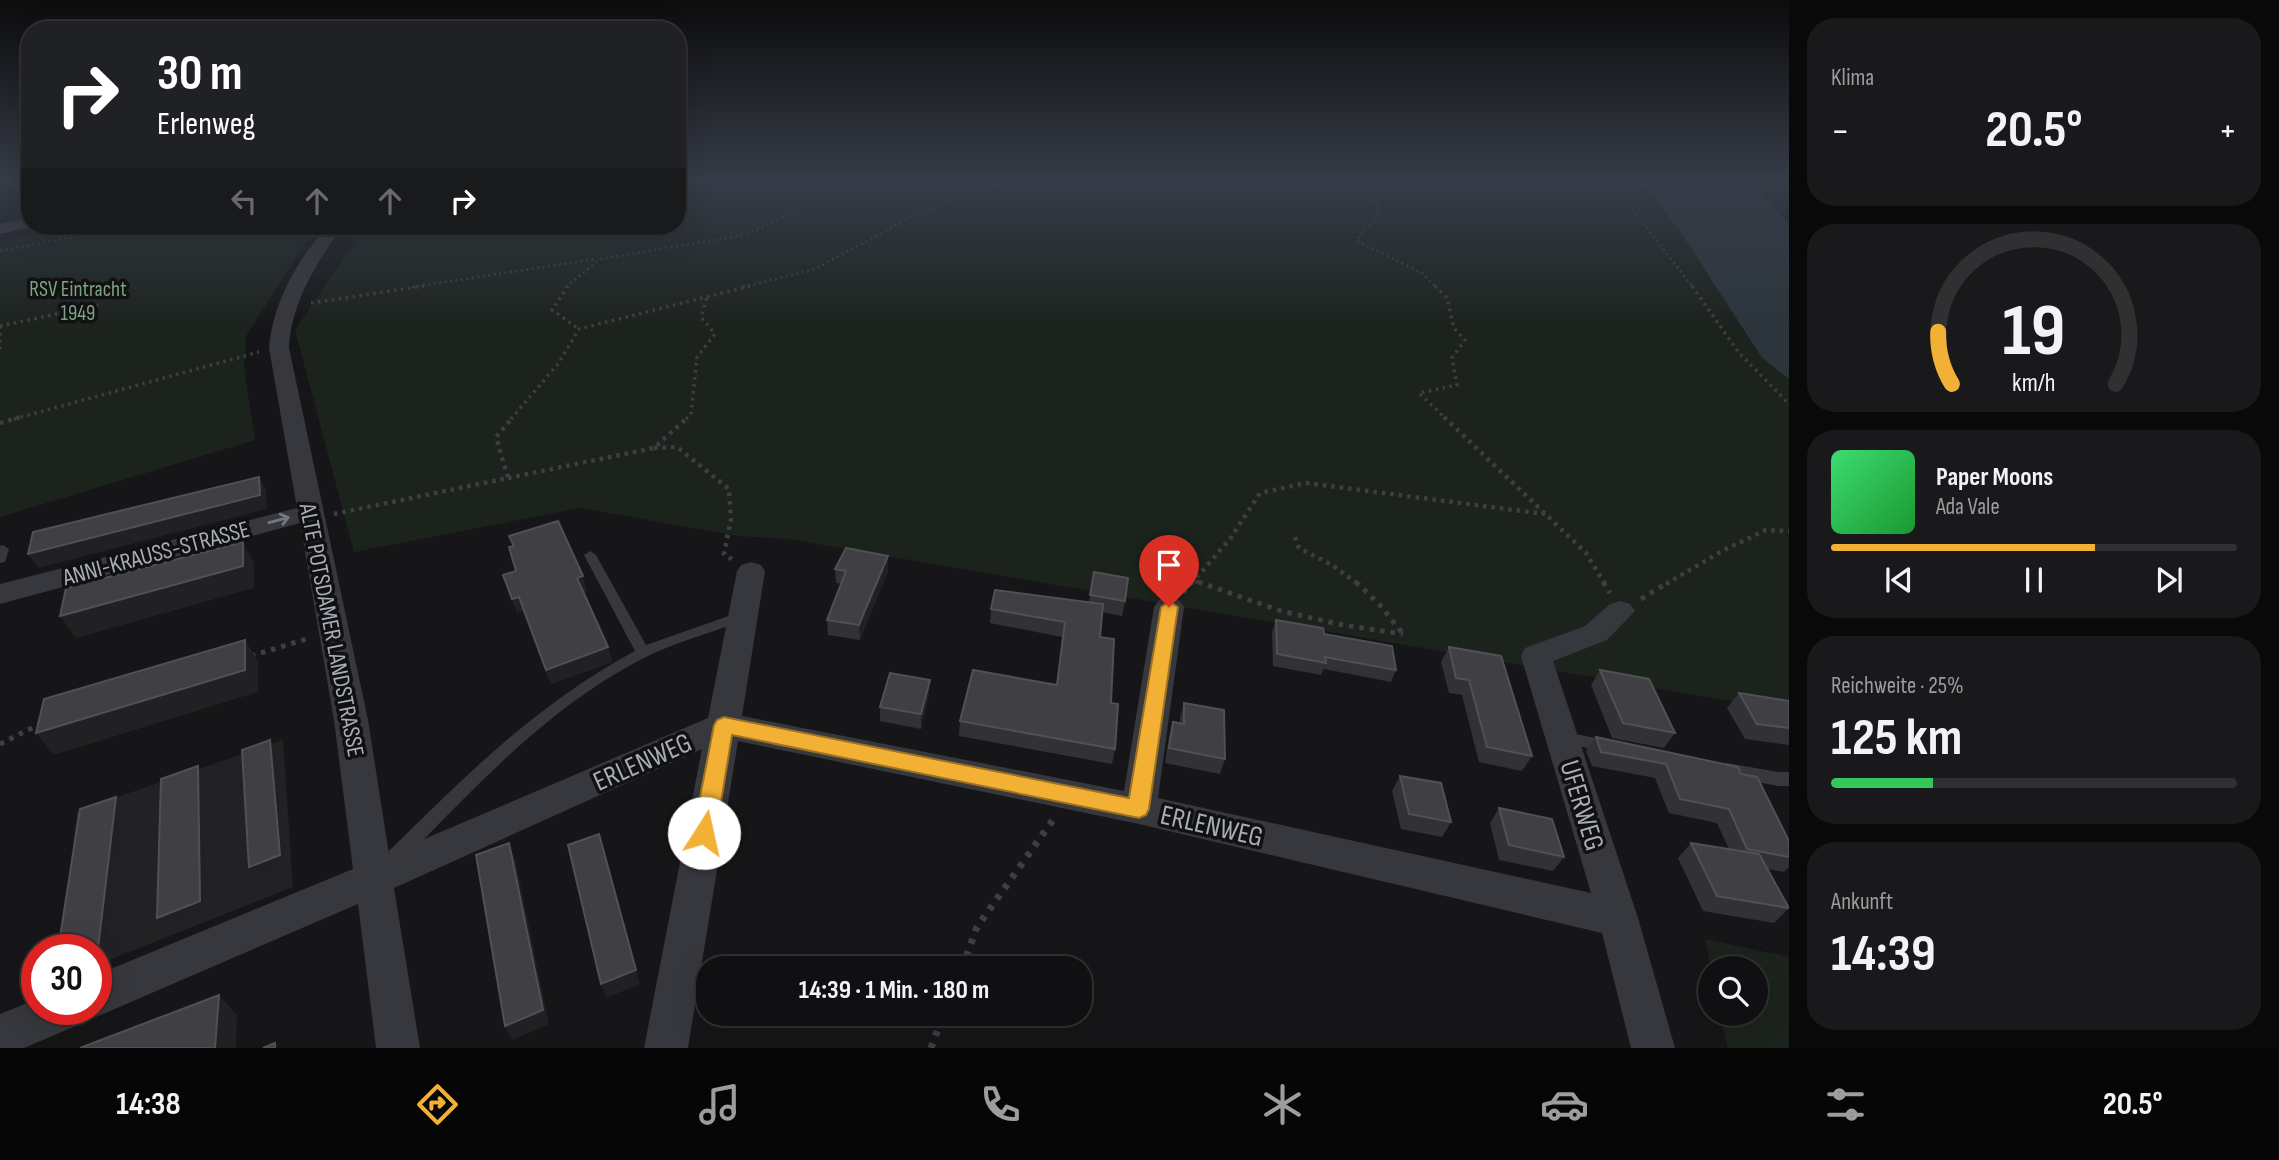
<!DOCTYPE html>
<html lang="de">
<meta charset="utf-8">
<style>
:root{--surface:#101012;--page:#19191b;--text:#f1f3f6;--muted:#9c9d9f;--line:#303032;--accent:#f2b134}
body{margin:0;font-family:"Sofia Sans Condensed",sans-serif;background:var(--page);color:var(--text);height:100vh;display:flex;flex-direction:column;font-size:26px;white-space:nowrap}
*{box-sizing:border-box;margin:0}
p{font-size:23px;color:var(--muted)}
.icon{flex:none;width:38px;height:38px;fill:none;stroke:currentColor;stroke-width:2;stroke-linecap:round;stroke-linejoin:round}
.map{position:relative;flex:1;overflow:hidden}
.sheet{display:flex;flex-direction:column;gap:18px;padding:18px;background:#09090a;width:490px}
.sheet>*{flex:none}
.banner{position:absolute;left:21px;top:21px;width:665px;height:214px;border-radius:28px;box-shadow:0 7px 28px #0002,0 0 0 2px var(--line);background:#202124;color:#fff;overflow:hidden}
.tools{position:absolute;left:1698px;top:956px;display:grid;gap:14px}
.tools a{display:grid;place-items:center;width:70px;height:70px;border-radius:50%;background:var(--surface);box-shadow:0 7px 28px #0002,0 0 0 2px var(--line);font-size:35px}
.speed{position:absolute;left:21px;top:934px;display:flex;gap:14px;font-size:35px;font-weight:700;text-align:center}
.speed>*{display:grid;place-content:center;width:91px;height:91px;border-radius:50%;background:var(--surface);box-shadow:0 7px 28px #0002,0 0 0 2px var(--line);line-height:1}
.speed .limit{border:10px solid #d22;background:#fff;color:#111}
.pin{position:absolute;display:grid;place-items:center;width:60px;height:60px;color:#fff;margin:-72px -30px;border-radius:50% 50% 50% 0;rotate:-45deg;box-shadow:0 0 7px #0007}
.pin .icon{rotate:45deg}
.me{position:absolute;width:77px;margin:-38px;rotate:10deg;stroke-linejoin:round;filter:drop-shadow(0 0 5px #0008)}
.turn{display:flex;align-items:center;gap:24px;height:147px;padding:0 21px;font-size:32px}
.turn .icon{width:91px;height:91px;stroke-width:2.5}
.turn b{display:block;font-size:49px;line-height:60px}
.lanes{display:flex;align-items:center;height:66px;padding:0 21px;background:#0003;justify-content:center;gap:35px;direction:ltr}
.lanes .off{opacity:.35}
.big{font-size:52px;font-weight:700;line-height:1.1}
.sheet .tile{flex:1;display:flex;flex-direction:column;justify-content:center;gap:10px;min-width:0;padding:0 24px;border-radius:28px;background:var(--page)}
.sheet .dial{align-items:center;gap:0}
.dial svg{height:182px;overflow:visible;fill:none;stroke:var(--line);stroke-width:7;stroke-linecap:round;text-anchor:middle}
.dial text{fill:var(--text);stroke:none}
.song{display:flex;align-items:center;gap:21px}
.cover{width:84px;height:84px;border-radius:10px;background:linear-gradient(135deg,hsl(140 70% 55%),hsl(130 70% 35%))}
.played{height:7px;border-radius:4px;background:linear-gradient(90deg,var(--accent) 65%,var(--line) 65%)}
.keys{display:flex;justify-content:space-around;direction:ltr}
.heat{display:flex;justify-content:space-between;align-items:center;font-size:38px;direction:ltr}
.charge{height:10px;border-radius:5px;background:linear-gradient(90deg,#34c759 25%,var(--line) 0)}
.trip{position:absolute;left:696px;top:956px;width:396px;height:70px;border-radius:28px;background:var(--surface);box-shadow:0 7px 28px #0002,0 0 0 2px var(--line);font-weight:700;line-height:70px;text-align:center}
.tabs{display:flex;height:112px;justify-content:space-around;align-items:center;background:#060607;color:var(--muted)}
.tabs .icon{width:49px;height:49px}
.tabs .selected{color:var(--accent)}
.tabs b{font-size:32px;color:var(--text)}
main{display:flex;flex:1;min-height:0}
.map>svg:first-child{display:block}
.built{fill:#222225}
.green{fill:#1c231d}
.water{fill:#2c353c}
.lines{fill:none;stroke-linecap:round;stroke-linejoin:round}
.path-far4{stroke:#3d3f44;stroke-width:2.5;stroke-dasharray:2 3.5;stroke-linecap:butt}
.path-far3{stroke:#3d3f44;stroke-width:3.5;stroke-dasharray:2.5 4.5;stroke-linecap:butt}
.path-far2{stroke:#3d3f44;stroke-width:4.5;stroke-dasharray:3.5 5;stroke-linecap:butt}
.path-far1{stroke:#3d3f44;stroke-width:5;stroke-dasharray:4.5 6;stroke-linecap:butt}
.path{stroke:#3d3f44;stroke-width:7;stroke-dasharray:5 8;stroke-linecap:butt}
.service{fill:#37383d;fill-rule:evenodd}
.minor{fill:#37383d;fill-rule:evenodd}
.wall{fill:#323236}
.shaded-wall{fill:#212124}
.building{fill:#3f3f44;stroke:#4f5156;stroke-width:2}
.oneway{stroke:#757881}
.route{fill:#f2b134;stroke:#9d7322;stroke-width:2}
.labels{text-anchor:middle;stroke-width:7;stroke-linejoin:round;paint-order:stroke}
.far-park-label{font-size:21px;fill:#7fa381;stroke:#111113}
.street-label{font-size:24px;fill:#a8adb8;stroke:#111113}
.near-street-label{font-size:28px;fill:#a8adb8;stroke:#111113}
</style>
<main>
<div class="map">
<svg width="1789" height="1048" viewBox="0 0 1789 1048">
<rect width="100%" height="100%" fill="#161618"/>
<path class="built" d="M 283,740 L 293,887 L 96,965 L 96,950 L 60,950 L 77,811 Z"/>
<path class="green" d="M 677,181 L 1642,181 L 1679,230 L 1762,358 L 1789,379 L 1789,711 L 788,539 L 738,536 L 580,508 L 354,552 L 295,330 L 365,226 L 677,226 Z
M 1749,181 L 1789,181 L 1789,224 Z
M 76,226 L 316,226 L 246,336 L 244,367 L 255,440 L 0,517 L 0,240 Z
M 1705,939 L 1789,957 L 1789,1048 L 1728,1048 L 1720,1013 L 1755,1013 L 1755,968 L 1711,968 Z"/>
<path class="water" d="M 1642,181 L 1749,181 L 1789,224 L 1789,379 L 1762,358 L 1679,230 Z"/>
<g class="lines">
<path class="path-far4" d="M 1343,181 L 1348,195 L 1378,203 L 1376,222 L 1366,226 L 1357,241 L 1422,273 L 1436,287
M 1618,181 L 1626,202 L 1693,287
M 1765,181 L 1789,205
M 0,188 L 30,184
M 0,251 L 131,226
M 412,287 L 596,259
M 566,287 L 600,259 L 733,237 L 759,229 L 797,211 L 790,181
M 743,287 L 815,269 L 909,218 L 1004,181"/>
<path class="path-far3" d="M 568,286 L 552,310 L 579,329
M 1435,286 L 1447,298 L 1454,328 L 1465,340 L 1452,358 L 1457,385 L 1419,393 L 1446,419
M 1692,286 L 1739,353 L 1789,404
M 311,303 L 424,286
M 0,326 L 99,305
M 0,326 L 0,351
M 14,419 L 259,352
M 511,419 L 558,364 L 579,329 L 750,286
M 686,419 L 691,415 L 697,357 L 715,334 L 701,317 L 707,297"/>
<path class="path-far2" d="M 1444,417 L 1586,553 L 1605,584
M 0,423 L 21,417
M 654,448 L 677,447 L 729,489 L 731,519 L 724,554 L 733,560
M 508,478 L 654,448 L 688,417
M 334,514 L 508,478 L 496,437 L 513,417
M 1295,537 L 1299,548 L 1332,565 L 1358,584
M 1195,581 L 1203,584
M 1191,584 L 1230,539 L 1260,493 L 1306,483 L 1545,514
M 1666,584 L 1722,551 L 1766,530 L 1789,531"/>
<path class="path-far1" d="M 1198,582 L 1281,611 L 1343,625 L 1403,634
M 1356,582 L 1380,605 L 1403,634
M 1603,582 L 1610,593
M 1183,593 L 1192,582
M 1641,599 L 1669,582
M 251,656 L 310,638
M 0,744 L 40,724"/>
<path class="path" d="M 962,968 L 977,927 L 1055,817
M 931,1048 L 944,1013"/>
<path class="service" d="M 3,545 L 9,549 L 5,562 L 0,563 L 0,546 Z
M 590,551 L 596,555 L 646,645 L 743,611 L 748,613 L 750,616 L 748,619 C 716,631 683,640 652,654 C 553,702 477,785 401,863 L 395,865 L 389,863 L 386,857 L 389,851 C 467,774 537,704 635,651 L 584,555 Z
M 1565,732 L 1606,740 L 1612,742 L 1614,746 L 1612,750 L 1606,752 L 1559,742 L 1557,738 L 1559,734 Z
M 1727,763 L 1778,772 L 1789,772 L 1789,786 L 1778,786 L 1721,775 L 1719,770 L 1721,765 Z"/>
<path class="minor" d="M 30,218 L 30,226 L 36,226 L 0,234 L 0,224 Z
M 327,226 L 343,226 C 316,264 292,300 289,348 L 368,720 L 389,854 L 708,718 L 737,571 L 741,565 L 751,562 L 761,565 L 765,571 L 742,716 L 1124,791 L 1154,607 L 1159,600 L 1169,597 L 1179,600 L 1184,607 L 1158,798 L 1591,893 L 1521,656 L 1525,648 L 1585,626 L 1610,604 L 1620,601 L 1630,604 L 1635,611 L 1607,640 L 1553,661 L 1638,918 L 1675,1048 L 1631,1048 L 1602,933 L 1139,824 L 738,741 L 688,1048 L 644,1048 L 702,749 L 394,888 L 420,1048 L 376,1048 L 358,904 L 96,1017 L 84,1012 L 78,1025 L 24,1048 L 0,1048 L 0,1014 L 37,999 L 37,1010 L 96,1010 L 96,975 L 353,869 L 334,720 L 300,523 L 0,604 L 0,584 L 297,508 L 269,348 C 273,302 297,261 327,226 Z"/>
</g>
<path class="wall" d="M 509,536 L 587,591 L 583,592 L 608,647 L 612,662 L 551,684 L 523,611 L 517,613 L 503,575 L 516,571 L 513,546 Z
M 835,569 L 888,571 L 860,640 L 828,635 L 827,620 L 841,584 L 836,583 Z
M 1094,572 L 1125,601 L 1122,616 L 1102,612 L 1100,637 L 1111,703 L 1115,749 L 1112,764 L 959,736 L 960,721 L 1057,685 L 1062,637 L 990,623 L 991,609 L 1089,602 Z
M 1276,620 L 1324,634 L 1396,670 L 1391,682 L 1324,669 L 1321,675 L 1273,666 L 1272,632 Z
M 1449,647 L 1532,756 L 1522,771 L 1479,762 L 1462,695 L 1449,693 L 1441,662 Z
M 1600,670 L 1675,733 L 1664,748 L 1612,738 L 1591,685 Z
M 1739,693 L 1789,701 L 1789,745 L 1745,739 L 1727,708 Z
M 929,694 L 921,729 L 880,721 L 880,707 Z
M 1184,703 L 1225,759 L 1220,774 L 1165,763 L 1169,737 L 1173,722 L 1180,724 L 1180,718 Z
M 1596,737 L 1741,774 L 1789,841 L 1789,867 L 1784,872 L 1767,869 L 1789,908 L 1774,923 L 1703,911 L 1678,858 L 1691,843 L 1729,849 L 1717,823 L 1669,813 L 1655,778 L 1592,766 L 1586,751 Z
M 1400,776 L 1451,822 L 1442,837 L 1401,829 L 1392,791 Z
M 1499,808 L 1564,857 L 1553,871 L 1499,860 L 1490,823 Z"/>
<path class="shaded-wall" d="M 259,477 L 266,490 L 267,509 L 38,568 L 28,554 Z
M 243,542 L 254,563 L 254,588 L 76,638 L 60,616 Z
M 888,556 L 888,571 L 860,640 L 859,625 Z
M 583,576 L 587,591 L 580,593 L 577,578 Z
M 519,597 L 523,611 L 517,613 L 512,599 Z
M 245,640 L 258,661 L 258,692 L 54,755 L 36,733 Z
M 608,647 L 612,662 L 551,684 L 546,670 Z
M 930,680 L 929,694 L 921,729 L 921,714 Z
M 270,740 L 275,747 L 285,863 L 254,875 L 249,867 Z
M 198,766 L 203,773 L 206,908 L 163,925 L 157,918 Z
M 116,797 L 122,804 L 105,956 L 96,959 L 96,950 L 93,950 Z
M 599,834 L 640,984 L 606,998 L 601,984 Z
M 509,843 L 515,858 L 549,1024 L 512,1040 L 505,1026 Z
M 219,995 L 237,1015 L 236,1048 L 215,1048 Z"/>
<path class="building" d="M 259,477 L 260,495 L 28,554 L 33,532 Z
M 558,521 L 583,576 L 577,578 L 608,647 L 546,670 L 519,597 L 512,599 L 503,575 L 516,571 L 509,547 L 514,546 L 509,536 Z
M 243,542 L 243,566 L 60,616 L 66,588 Z
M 846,548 L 888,556 L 859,625 L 827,620 L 846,571 L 835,569 Z
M 1094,572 L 1128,578 L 1125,601 L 1090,595 Z
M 995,590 L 1103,604 L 1100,637 L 1114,639 L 1111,703 L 1118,704 L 1115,749 L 960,721 L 973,670 L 1057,685 L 1065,622 L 991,609 Z
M 1276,620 L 1323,628 L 1324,634 L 1392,646 L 1396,670 L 1325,657 L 1326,663 L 1277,654 Z
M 245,640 L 245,670 L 36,733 L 44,699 Z
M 1449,647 L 1501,656 L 1532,756 L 1487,747 L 1469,680 L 1456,678 Z
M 1600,670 L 1649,679 L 1675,733 L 1623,723 Z
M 890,673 L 930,680 L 921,714 L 880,707 Z
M 1739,693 L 1789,701 L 1789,728 L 1757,724 Z
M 1184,703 L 1224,710 L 1225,759 L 1169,748 L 1173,722 L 1184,724 Z
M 1596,737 L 1738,767 L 1741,774 L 1757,777 L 1789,841 L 1789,857 L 1747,849 L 1729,809 L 1680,799 L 1666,764 L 1601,752 Z
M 270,740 L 280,855 L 249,867 L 242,750 Z
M 198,766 L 200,901 L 157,918 L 161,779 Z
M 1400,776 L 1441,783 L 1451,822 L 1409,814 Z
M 116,797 L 98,948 L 93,950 L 58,950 L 80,809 Z
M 1499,808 L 1552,819 L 1564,857 L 1509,845 Z
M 599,834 L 636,970 L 601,984 L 568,845 Z
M 509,843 L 543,1010 L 505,1026 L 476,855 Z
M 1691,843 L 1759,854 L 1789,908 L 1717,896 Z
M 219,995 L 215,1048 L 80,1048 Z
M 275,1043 L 275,1048 L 263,1048 Z"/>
<defs><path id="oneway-shaft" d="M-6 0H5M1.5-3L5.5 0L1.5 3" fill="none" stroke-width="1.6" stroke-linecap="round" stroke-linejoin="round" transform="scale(1.75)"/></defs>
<use class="oneway" href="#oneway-shaft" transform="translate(279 520) rotate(-15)"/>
<linearGradient id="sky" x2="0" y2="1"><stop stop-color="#0c0c0d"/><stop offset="0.55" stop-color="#363c48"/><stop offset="1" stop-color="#363c48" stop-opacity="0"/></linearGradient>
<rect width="1789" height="328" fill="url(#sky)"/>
<path class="route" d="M 1169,601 L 1178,607 L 1149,809 L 1146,815 L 1139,818 L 732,735 L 716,833 L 712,840 L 704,843 L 696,840 L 693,833 L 714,725 L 717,720 L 724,717 L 1129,798 L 1161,607 Z"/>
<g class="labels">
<g class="far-park-label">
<text x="78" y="296">RSV Eintracht<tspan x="78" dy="24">1949</tspan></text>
</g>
<g class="street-label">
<text transform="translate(156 553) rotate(-15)" y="8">ANNI-KRAUSS-STRASSE</text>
<text transform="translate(332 630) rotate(79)" y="8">ALTE POTSDAMER LANDSTRASSE</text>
</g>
<g class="near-street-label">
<text transform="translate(642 761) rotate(-24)" y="10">ERLENWEG</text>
<text transform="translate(1583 805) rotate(73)" y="10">UFERWEG</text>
<text transform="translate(1212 825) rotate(13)" y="10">ERLENWEG</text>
</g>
</g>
</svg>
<div class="tools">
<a><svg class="icon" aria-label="search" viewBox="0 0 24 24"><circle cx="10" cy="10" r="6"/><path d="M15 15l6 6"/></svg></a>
</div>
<div class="speed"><div class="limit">30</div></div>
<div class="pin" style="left:1169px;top:607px;background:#d93025"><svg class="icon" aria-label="arrive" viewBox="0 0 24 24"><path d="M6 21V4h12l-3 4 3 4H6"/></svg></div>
<svg class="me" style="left:704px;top:833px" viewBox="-20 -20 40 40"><circle r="19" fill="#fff"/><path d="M0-13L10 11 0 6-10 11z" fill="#f2b134"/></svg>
<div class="trip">14:39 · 1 Min. · 180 m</div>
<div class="banner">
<div class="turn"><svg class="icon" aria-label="right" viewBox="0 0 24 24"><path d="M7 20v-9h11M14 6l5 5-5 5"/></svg><div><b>30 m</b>Erlenweg</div></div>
<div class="lanes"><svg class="icon off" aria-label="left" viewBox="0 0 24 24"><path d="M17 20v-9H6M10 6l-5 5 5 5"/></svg><svg class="icon off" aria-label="ahead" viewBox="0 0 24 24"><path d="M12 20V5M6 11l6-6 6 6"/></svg><svg class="icon off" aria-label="ahead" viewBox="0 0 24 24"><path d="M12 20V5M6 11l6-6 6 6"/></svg><svg class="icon" aria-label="right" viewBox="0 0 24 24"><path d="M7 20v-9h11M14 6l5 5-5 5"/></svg></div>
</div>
</div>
<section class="sheet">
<div class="tile"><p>Klima</p>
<div class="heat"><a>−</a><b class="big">20.5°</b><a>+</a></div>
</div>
<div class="tile dial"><svg viewBox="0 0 100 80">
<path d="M14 69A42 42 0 1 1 86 69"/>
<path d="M14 69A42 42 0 0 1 8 46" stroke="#f2b134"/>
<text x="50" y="56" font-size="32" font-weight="700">19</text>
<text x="50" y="72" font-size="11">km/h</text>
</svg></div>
<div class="tile">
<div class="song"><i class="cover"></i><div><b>Paper Moons</b><p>Ada Vale</p></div></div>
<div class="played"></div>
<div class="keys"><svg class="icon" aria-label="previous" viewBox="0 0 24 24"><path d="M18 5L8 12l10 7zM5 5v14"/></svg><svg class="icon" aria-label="pause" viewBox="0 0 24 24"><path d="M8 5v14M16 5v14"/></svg><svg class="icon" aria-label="next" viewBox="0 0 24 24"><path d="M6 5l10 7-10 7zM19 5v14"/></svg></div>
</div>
<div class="tile"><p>Reichweite · 25%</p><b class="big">125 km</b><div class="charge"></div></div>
<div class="tile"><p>Ankunft</p><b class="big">14:39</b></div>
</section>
</main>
<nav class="tabs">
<b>14:38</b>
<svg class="icon selected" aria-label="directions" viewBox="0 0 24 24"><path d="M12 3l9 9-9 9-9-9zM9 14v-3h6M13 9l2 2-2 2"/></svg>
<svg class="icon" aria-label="music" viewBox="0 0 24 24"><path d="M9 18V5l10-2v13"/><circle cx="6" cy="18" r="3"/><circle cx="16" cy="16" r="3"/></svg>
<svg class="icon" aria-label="phone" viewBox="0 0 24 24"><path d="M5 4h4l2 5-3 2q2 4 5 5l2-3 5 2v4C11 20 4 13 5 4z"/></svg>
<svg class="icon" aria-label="climate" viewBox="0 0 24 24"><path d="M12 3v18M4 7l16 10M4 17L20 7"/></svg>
<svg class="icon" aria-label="car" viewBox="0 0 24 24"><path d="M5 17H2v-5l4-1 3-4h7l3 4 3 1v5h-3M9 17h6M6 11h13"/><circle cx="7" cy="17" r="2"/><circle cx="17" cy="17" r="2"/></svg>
<svg class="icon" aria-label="filters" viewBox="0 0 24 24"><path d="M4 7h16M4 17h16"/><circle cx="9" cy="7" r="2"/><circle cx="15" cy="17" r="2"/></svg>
<b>20.5°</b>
</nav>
